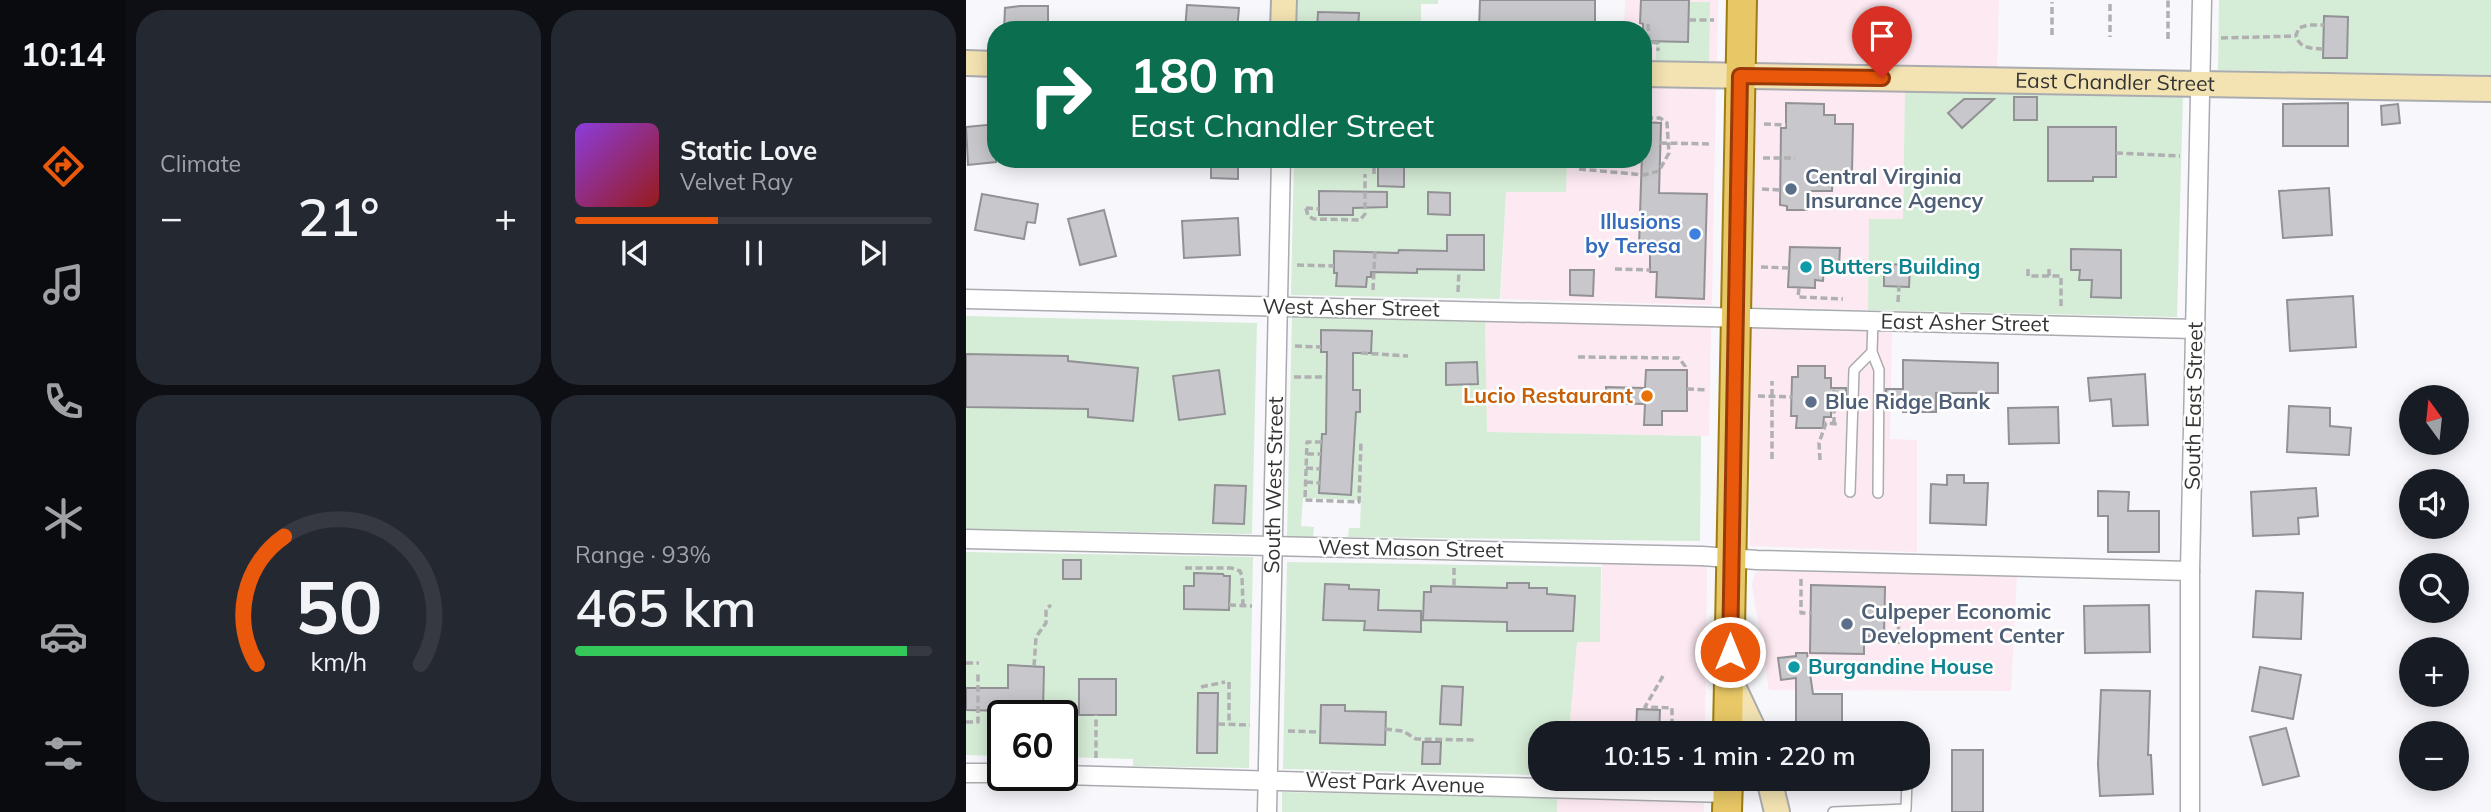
<!DOCTYPE html>
<meta charset="utf-8">
<style>
:root{--surface:#171b24;--page:#242831;--text:#f1f3f6;--muted:#9ea1a6;--line:#363941;--accent:#ea580c}
body{margin:0;font-family:Mulish,sans-serif;background:var(--page);color:var(--text);height:100vh;display:flex;flex-direction:column;font-size:26px;white-space:nowrap}
*{box-sizing:border-box;margin:0}
p{font-size:23px;color:var(--muted)}
.icon{flex:none;width:38px;height:38px;fill:none;stroke:currentColor;stroke-width:2;stroke-linecap:round;stroke-linejoin:round}
.map{position:relative;flex:1;overflow:hidden}
.sheet{display:flex;flex-direction:column;gap:10px;padding:10px;background:#0d0f14;width:840px}
.sheet>*{flex:none}
.top-card{position:absolute;left:21px;top:21px;width:665px;height:147px;border-radius:28px;box-shadow:0 4px 18px #0003;background:#0b6e4f;color:#fff;overflow:hidden}
.needle{width:46px;rotate:345deg}
.fabs{position:absolute;left:1433px;top:385px;display:grid;gap:14px}
.fabs a{display:grid;place-items:center;width:70px;height:70px;border-radius:50%;background:var(--surface);box-shadow:0 4px 18px #0003;font-size:35px}
.speed{position:absolute;left:21px;top:700px;display:flex;gap:14px;font-size:35px;font-weight:700;text-align:center}
.speed>*{display:grid;place-content:center;width:91px;height:91px;border-radius:50%;background:var(--surface);box-shadow:0 4px 18px #0003;line-height:1}
.speed .limit{border:4px solid #111;border-radius:10px;background:#fff;color:#111}
.pin{position:absolute;display:grid;place-items:center;width:60px;height:60px;color:#fff;margin:-72px -30px;border-radius:50% 50% 50% 0;rotate:-45deg;box-shadow:0 0 7px #0007}
.pin .icon{rotate:45deg}
.me{position:absolute;width:77px;margin:-38px;rotate:0deg;stroke-linejoin:round;filter:drop-shadow(0 0 5px #0008)}
.turn{display:flex;align-items:center;gap:24px;height:147px;padding:0 28px;font-size:32px}
.turn .icon{width:91px;height:91px;stroke-width:2.5}
.turn b{display:block;font-size:49px;line-height:60px}
.big{font-size:52px;font-weight:600;line-height:1.1}
.sheet .tile{flex:1;display:flex;flex-direction:column;justify-content:center;gap:10px;min-width:0;padding:0 24px;border-radius:28px;background:var(--page)}
.sheet .dial{align-items:center;gap:0}
.dial svg{height:182px;overflow:visible;fill:none;stroke:var(--line);stroke-width:7;stroke-linecap:round;text-anchor:middle}
.dial text{fill:var(--text);stroke:none}
.song{display:flex;align-items:center;gap:21px}
.cover{width:84px;height:84px;border-radius:10px;background:linear-gradient(135deg,hsl(270 70% 55%),hsl(0 70% 35%))}
.played{height:7px;border-radius:4px;background:linear-gradient(90deg,var(--accent) 40%,var(--line) 40%)}
.keys{display:flex;justify-content:space-around;direction:ltr}
.heat{display:flex;justify-content:space-between;align-items:center;font-size:38px;direction:ltr}
.charge{height:10px;border-radius:5px;background:linear-gradient(90deg,#34c759 93%,var(--line) 0)}
.sheet .tiles{flex:1;display:grid;gap:10px;grid-template-columns:repeat(2,1fr)}
.trip{position:absolute;left:562px;top:721px;width:402px;height:70px;border-radius:28px;background:var(--surface);box-shadow:0 4px 18px #0003;font-weight:600;line-height:70px;text-align:center}
main{display:flex;flex:1;min-height:0}
.dock{display:flex;flex-direction:column;width:126px;justify-content:space-around;align-items:center;background:#090b0e;color:var(--muted)}
.dock .icon{width:49px;height:49px}
.dock .active{color:var(--accent)}
.dock b{font-size:32px;color:var(--text)}
.map>svg:first-child{display:block}
.commercial{fill:#fce9f1}
.green{fill:#d5ecd6}
.building{fill:#c8c8cc;stroke:#929296;stroke-width:2}
.lines{fill:none;stroke-linecap:round;stroke-linejoin:round}
.lane-casing{stroke:#aaabaf;stroke-width:12}
.street-casing{stroke:#aaabaf;stroke-width:21}
.secondary-casing{stroke:#aaabaf;stroke-width:28}
.primary-casing{stroke:#9e7c12;stroke-width:32}
.path{stroke:#b0b0b3;stroke-width:3.5;stroke-dasharray:7 3.5;stroke-linecap:butt}
.lane{stroke:#fff;stroke-width:9}
.street{stroke:#fff;stroke-width:18}
.secondary{stroke:#f3e3b2;stroke-width:24}
.primary{stroke:#e8c866;stroke-width:28}
.route-casing{stroke:#983908;stroke-width:18}
.route{stroke:#ea580c;stroke-width:12}
.service-dot{fill:#5c6f8a;stroke:#fff;stroke-width:2.5}
.shop-dot{fill:#3f7fe0;stroke:#fff;stroke-width:2.5}
.culture-dot{fill:#0f9aa8;stroke:#fff;stroke-width:2.5}
.food-dot{fill:#e8710a;stroke:#fff;stroke-width:2.5}
.labels{text-anchor:middle;stroke-width:5;stroke-linejoin:round;paint-order:stroke}
.street-label{font-size:21px;fill:#333334;stroke:#fff}
.service-label{font-size:21px;font-weight:bold;fill:#4e5e75;stroke:#fff;text-anchor:start}
.shop-label{font-size:21px;font-weight:bold;fill:#366cbe;stroke:#fff;text-anchor:end}
.culture-label{font-size:21px;font-weight:bold;fill:#0d838f;stroke:#fff;text-anchor:start}
.food-label{font-size:21px;font-weight:bold;fill:#c56008;stroke:#fff;text-anchor:end}
</style>
<main>
<nav class="dock">
<b>10:14</b>
<svg class="icon active" aria-label="directions" viewBox="0 0 24 24"><path d="M12 3l9 9-9 9-9-9zM9 14v-3h6M13 9l2 2-2 2"/></svg>
<svg class="icon" aria-label="music" viewBox="0 0 24 24"><path d="M9 18V5l10-2v13"/><circle cx="6" cy="18" r="3"/><circle cx="16" cy="16" r="3"/></svg>
<svg class="icon" aria-label="phone" viewBox="0 0 24 24"><path d="M5 4h4l2 5-3 2q2 4 5 5l2-3 5 2v4C11 20 4 13 5 4z"/></svg>
<svg class="icon" aria-label="climate" viewBox="0 0 24 24"><path d="M12 3v18M4 7l16 10M4 17L20 7"/></svg>
<svg class="icon" aria-label="car" viewBox="0 0 24 24"><path d="M5 17H2v-5l4-1 3-4h7l3 4 3 1v5h-3M9 17h6M6 11h13"/><circle cx="7" cy="17" r="2"/><circle cx="17" cy="17" r="2"/></svg>
<svg class="icon" aria-label="filters" viewBox="0 0 24 24"><path d="M4 7h16M4 17h16"/><circle cx="9" cy="7" r="2"/><circle cx="15" cy="17" r="2"/></svg>
</nav>
<section class="sheet">
<div class="tiles">
<div class="tile"><p>Climate</p>
<div class="heat"><a>−</a><b class="big">21°</b><a>+</a></div>
</div>
<div class="tile">
<div class="song"><i class="cover"></i><div><b>Static Love</b><p>Velvet Ray</p></div></div>
<div class="played"></div>
<div class="keys"><svg class="icon" aria-label="previous" viewBox="0 0 24 24"><path d="M18 5L8 12l10 7zM5 5v14"/></svg><svg class="icon" aria-label="pause" viewBox="0 0 24 24"><path d="M8 5v14M16 5v14"/></svg><svg class="icon" aria-label="next" viewBox="0 0 24 24"><path d="M6 5l10 7-10 7zM19 5v14"/></svg></div>
</div>
<div class="tile dial"><svg viewBox="0 0 100 80">
<path d="M14 69A42 42 0 1 1 86 69"/>
<path d="M14 69A42 42 0 0 1 26 13" stroke="#ea580c"/>
<text x="50" y="56" font-size="32" font-weight="700">50</text>
<text x="50" y="72" font-size="11">km/h</text>
</svg></div>
<div class="tile"><p>Range · 93%</p><b class="big">465 km</b><div class="charge"></div></div>
</div>
</section>
<div class="map">
<svg width="1525" height="812" viewBox="0 0 1525 812">
<rect width="100%" height="100%" fill="#f8f8fc"/>
<path class="commercial" d="M 659,0 L 752,0 L 751,63 L 677,63 L 677,30 L 658,30 Z
M 792,0 L 1033,0 L 1031,70 L 791,63 Z
M 677,84 L 750,85 L 746,305 L 535,299 L 540,192 L 600,192 L 601,159 L 677,159 Z
M 790,87 L 939,89 L 937,219 L 903,219 L 902,310 L 785,307 Z
M 519,322 L 745,326 L 743,436 L 521,432 Z
M 785,327 L 926,332 L 924,439 L 951,440 L 951,552 L 784,546 Z
M 636,564 L 741,565 L 739,733 L 603,733 L 611,642 L 634,642 Z
M 800,568 L 1051,575 L 1045,691 L 803,690 L 786,585 L 789,573 Z
M 591,798 L 738,803 L 738,812 L 591,812 Z"/>
<path class="green" d="M 330,0 L 472,0 L 472,4 L 455,4 L 455,30 L 329,30 Z
M 1253,0 L 1525,0 L 1525,75 L 1252,70 Z
M 723,2 L 744,2 L 743,63 L 690,63 L 690,44 L 680,44 L 681,24 L 699,41 L 722,42 Z
M 939,89 L 1217,95 L 1211,317 L 902,310 L 903,219 L 937,219 Z
M 328,159 L 601,159 L 600,192 L 540,192 L 534,299 L 325,295 Z
M 0,316 L 291,323 L 286,534 L 0,529 Z
M 326,317 L 519,322 L 521,432 L 735,436 L 734,541 L 382,537 L 383,528 L 394,528 L 395,500 L 337,498 L 335,526 L 348,527 L 347,537 L 321,537 Z
M 0,552 L 287,557 L 283,768 L 167,766 L 167,759 L 96,757 L 96,716 L 37,716 L 37,756 L 0,755 Z
M 321,562 L 635,567 L 634,642 L 611,642 L 603,733 L 574,733 L 574,775 L 317,769 Z
M 316,792 L 591,798 L 591,812 L 316,812 Z"/>
<path class="building" d="M 514,0 L 629,0 L 629,30 L 513,30 Z
M 675,0 L 723,0 L 722,42 L 677,41 L 677,24 L 674,23 Z
M 221,5 L 273,8 L 271,30 L 219,30 Z
M 54,6 L 82,6 L 82,30 L 38,30 L 39,8 Z
M 352,12 L 393,13 L 392,30 L 351,30 Z
M 1358,16 L 1382,17 L 1381,58 L 1357,58 Z
M 1048,97 L 1071,97 L 1071,120 L 1048,120 Z
M 998,99 L 1028,99 L 996,128 L 982,113 Z
M 820,103 L 858,104 L 858,115 L 869,115 L 869,124 L 887,124 L 886,172 L 867,172 L 866,191 L 841,191 L 841,210 L 821,210 L 821,206 L 814,205 L 815,128 L 820,128 Z
M 1382,103 L 1382,146 L 1317,146 L 1317,104 Z
M 1432,104 L 1434,123 L 1416,125 L 1415,106 Z
M 677,122 L 695,123 L 693,193 L 741,194 L 738,299 L 690,297 L 691,272 L 684,272 L 684,247 L 673,247 Z
M 30,124 L 30,162 L 2,165 L 0,127 Z
M 1082,127 L 1150,127 L 1150,177 L 1127,177 L 1127,181 L 1082,181 Z
M 245,159 L 272,159 L 272,179 L 245,178 Z
M 412,160 L 438,161 L 438,187 L 412,186 Z
M 1363,188 L 1366,235 L 1317,238 L 1313,191 Z
M 353,191 L 421,192 L 421,207 L 387,208 L 387,215 L 353,215 Z
M 462,192 L 484,193 L 484,215 L 462,214 Z
M 16,194 L 72,204 L 69,223 L 61,222 L 58,239 L 9,230 Z
M 138,210 L 150,256 L 114,265 L 102,219 Z
M 272,218 L 274,255 L 218,258 L 216,221 Z
M 481,235 L 518,235 L 518,270 L 451,269 L 451,273 L 405,272 L 405,277 L 401,277 L 400,287 L 370,286 L 371,273 L 368,273 L 368,251 L 432,253 L 433,250 L 481,251 Z
M 824,247 L 874,248 L 873,266 L 858,265 L 857,281 L 849,280 L 849,288 L 822,287 Z
M 1105,249 L 1155,250 L 1155,298 L 1125,297 L 1126,280 L 1113,280 L 1114,270 L 1105,270 Z
M 918,264 L 944,265 L 943,287 L 918,286 Z
M 604,270 L 628,270 L 627,296 L 604,295 Z
M 1387,296 L 1390,347 L 1324,351 L 1321,300 Z
M 355,330 L 406,331 L 405,353 L 387,353 L 387,390 L 394,390 L 394,412 L 390,412 L 385,495 L 353,493 L 356,434 L 360,434 L 361,352 L 355,352 Z
M 0,354 L 102,356 L 102,361 L 172,368 L 167,421 L 122,417 L 122,409 L 0,407 Z
M 937,360 L 1032,363 L 1032,393 L 970,393 L 970,412 L 937,412 L 937,408 L 920,408 L 920,389 L 937,389 Z
M 511,362 L 512,384 L 480,385 L 480,363 Z
M 832,366 L 859,366 L 859,378 L 865,378 L 865,388 L 880,388 L 880,407 L 865,407 L 865,417 L 858,417 L 857,428 L 830,428 L 831,416 L 825,416 L 826,377 L 832,377 Z
M 253,370 L 259,414 L 213,420 L 207,376 Z
M 680,370 L 721,370 L 721,411 L 696,411 L 696,425 L 678,425 L 679,404 L 640,403 L 640,387 L 679,388 Z
M 1179,374 L 1182,425 L 1147,426 L 1145,399 L 1124,401 L 1122,378 Z
M 1323,406 L 1364,408 L 1364,426 L 1385,428 L 1383,455 L 1321,452 Z
M 1092,407 L 1093,443 L 1043,444 L 1042,408 Z
M 981,475 L 998,475 L 998,483 L 1022,483 L 1020,525 L 964,523 L 965,484 L 981,485 Z
M 249,485 L 280,486 L 278,524 L 247,523 Z
M 1350,488 L 1352,516 L 1332,518 L 1333,534 L 1287,536 L 1285,492 Z
M 1132,491 L 1163,492 L 1162,511 L 1193,511 L 1193,552 L 1142,552 L 1142,516 L 1132,516 Z
M 97,560 L 115,560 L 115,579 L 97,579 Z
M 228,573 L 257,574 L 258,576 L 264,576 L 263,610 L 218,609 L 218,586 L 228,586 Z
M 541,583 L 563,583 L 563,588 L 581,588 L 581,594 L 609,596 L 607,631 L 541,631 L 541,622 L 457,620 L 458,592 L 465,592 L 465,586 L 541,588 Z
M 359,584 L 383,585 L 383,589 L 413,590 L 412,610 L 455,611 L 455,632 L 398,630 L 399,621 L 357,620 Z
M 845,585 L 919,587 L 918,637 L 898,636 L 898,654 L 844,653 Z
M 1290,591 L 1337,593 L 1335,639 L 1287,637 Z
M 1183,605 L 1184,652 L 1119,653 L 1118,606 Z
M 830,653 L 841,653 L 847,694 L 876,694 L 876,729 L 830,728 L 830,678 L 815,680 L 812,658 L 830,656 Z
M 42,665 L 78,667 L 77,712 L 0,710 L 0,688 L 42,688 Z
M 1294,667 L 1335,675 L 1327,719 L 1286,711 Z
M 113,679 L 150,679 L 150,715 L 113,715 Z
M 476,686 L 497,687 L 495,725 L 474,724 Z
M 1135,690 L 1184,691 L 1182,755 L 1185,755 L 1187,794 L 1134,796 L 1132,764 Z
M 232,693 L 252,693 L 251,753 L 231,753 Z
M 355,705 L 379,705 L 379,711 L 420,712 L 419,745 L 354,743 Z
M 671,709 L 694,710 L 693,733 L 670,733 Z
M 1320,728 L 1333,776 L 1297,785 L 1284,737 Z
M 457,742 L 475,742 L 474,764 L 456,764 Z
M 986,750 L 1017,750 L 1017,812 L 986,812 Z"/>
<g class="lines">
<defs>
<path id="lane" d="M 907,321 L 906,352 L 913,370 L 912,493
M 884,492 L 888,370 L 906,352
M 867,812 L 940,809 L 941,779"/>
<g id="street">
<path d="M 0,299 L 1229,329"/>
<path d="M 0,539 L 736,556 L 791,560 L 1224,571"/>
<path d="M 0,773 L 37,773"/>
<path d="M 96,775 L 761,793"/>
<path id="s1" d="M 301,812 L 315,159"/>
<path d="M 1224,812 L 1224,571 L 1236,0"/>
</g>
<g id="secondary">
<path d="M 317,30 L 318,0"/>
<path d="M 0,63 L 30,64"/>
<path id="s2" d="M 677,74 L 1525,89"/>
<path d="M 763,678 L 789,733"/>
<path d="M 803,779 L 811,812"/>
</g>
<path id="primary" d="M 762,733 L 776,0
M 761,812 L 762,779"/>
</defs>
<use href="#lane" class="lane-casing"/>
<use href="#street" class="street-casing"/>
<use href="#secondary" class="secondary-casing"/>
<use href="#primary" class="primary-casing"/>
<path class="path" d="M 1144,4 L 1144,37
M 723,20 L 748,20
M 682,24 L 683,42 L 692,43 L 692,51
M 1086,35 L 1086,2
M 1255,38 L 1330,36
M 1202,39 L 1202,0
M 1357,49 C 1345,48 1333,49 1330,35 L 1333,28 L 1342,25 L 1358,25
M 798,124 L 820,125
M 694,143 L 746,144
M 1150,153 L 1214,156
M 797,158 L 829,158
M 613,169 L 678,175 L 693,171 L 703,153 L 701,123 L 694,118 L 677,118
M 408,174 L 408,159
M 796,189 L 814,190
M 340,208 L 342,216 L 348,219 L 394,220 L 399,214 L 399,174
M 340,208 L 353,209
M 331,265 L 368,266
M 795,267 L 823,268
M 649,269 L 684,270
M 1062,269 L 1062,276 L 1095,276 L 1095,306
M 1083,276 L 1083,269
M 833,288 L 832,297 L 877,299
M 407,290 L 409,250
M 492,292 L 493,270
M 932,302 L 933,286
M 329,346 L 355,347
M 395,353 L 442,356
M 612,357 L 713,358 L 719,366 L 719,370
M 328,377 L 360,377
M 721,389 L 742,390
M 792,396 L 826,397
M 868,424 L 868,390
M 356,442 L 341,442 L 339,500 L 393,502 L 395,442
M 341,454 L 355,454
M 806,459 L 806,381
M 854,460 L 853,443 L 860,423 L 872,424
M 340,468 L 354,469
M 340,482 L 354,483
M 219,568 L 265,568 L 274,571 L 276,576 L 277,606
M 488,568 L 488,587
M 835,579 L 835,613 L 845,613
M 263,605 L 286,606
M 932,644 L 933,613
M 0,663 L 13,663
M 68,666 L 70,637 L 80,623 L 80,609 L 85,605
M 697,676 L 679,707 L 706,708 L 706,733
M 263,682 L 263,724
M 235,687 L 259,682
M 59,716 L 59,711
M 0,722 L 12,722 L 12,673
M 252,724 L 284,725
M 812,725 L 830,723
M 419,729 L 437,731 L 450,739 L 508,740
M 322,731 L 354,732
M 130,758 L 130,715
M 827,782 L 860,779"/>
<use href="#lane" class="lane"/>
<use href="#street" class="street"/>
<use href="#secondary" class="secondary"/>
<use href="#primary" class="primary"/>
</g>
<g class="lines">
<defs>
<path id="route" d="M 764,652 L 774,76 L 916,78"/>
</defs>
<use href="#route" class="route-casing"/>
<use href="#route" class="route"/>
</g>
<g class="service-dot">
<circle cx="825" cy="189" r="7"/>
<circle cx="845" cy="402" r="7"/>
<circle cx="881" cy="624" r="7"/>
</g>
<circle class="shop-dot" cx="729" cy="234" r="7"/>
<g class="culture-dot">
<circle cx="840" cy="267" r="7"/>
<circle cx="828" cy="667" r="7"/>
</g>
<circle class="food-dot" cx="681" cy="396" r="7"/>
<g class="labels">
<g class="street-label">
<text dy="7" stroke="none"><textPath href="#s2" startOffset="472">East Chandler Street</textPath></text>
<text transform="translate(385 308) rotate(1)" y="7">West Asher Street</text>
<text transform="translate(999 323) rotate(1)" y="7">East Asher Street</text>
<text transform="translate(1228 406) rotate(-89)" y="7">South East Street</text>
<text dy="7" stroke="none"><textPath href="#s1" startOffset="327">South West Street</textPath></text>
<text transform="translate(445 549) rotate(1)" y="7">West Mason Street</text>
<text transform="translate(429 783) rotate(2)" y="7">West Park Avenue</text>
</g>
<g class="service-label">
<text x="839" y="184">Central Virginia<tspan x="839" dy="24">Insurance Agency</tspan></text>
<text x="859" y="409">Blue Ridge Bank</text>
<text x="895" y="619">Culpeper Economic<tspan x="895" dy="24">Development Center</tspan></text>
</g>
<g class="shop-label">
<text x="715" y="229">Illusions<tspan x="715" dy="24">by Teresa</tspan></text>
</g>
<g class="culture-label">
<text x="854" y="274">Butters Building</text>
<text x="842" y="674">Burgandine House</text>
</g>
<g class="food-label">
<text x="667" y="403">Lucio Restaurant</text>
</g>
</g>
</svg>
<div class="fabs">
<a><svg class="needle" viewBox="-14 -14 28 28"><path d="M0-13l5 13h-10z" fill="#e53935"/><path d="M0 13l5-13h-10z" fill="#9ea1a6"/></svg></a>
<a><svg class="icon" aria-label="sound" viewBox="0 0 24 24"><path d="M4 9h4l5-4v14l-5-4H4zM17 9q2 3 0 6"/></svg></a>
<a><svg class="icon" aria-label="search" viewBox="0 0 24 24"><circle cx="10" cy="10" r="6"/><path d="M15 15l6 6"/></svg></a>
<a>+</a>
<a>−</a>
</div>
<div class="speed"><div class="limit">60</div></div>
<div class="pin" style="left:916px;top:78px;background:#d93025"><svg class="icon" aria-label="arrive" viewBox="0 0 24 24"><path d="M6 21V4h12l-3 4 3 4H6"/></svg></div>
<svg class="me" style="left:764px;top:652px" viewBox="-20 -20 40 40"><circle r="17" fill="#ea580c" stroke="#fff" stroke-width="3"/><path d="M0-11L8 9 0 5-8 9z" fill="#fff"/></svg>
<div class="trip">10:15 · 1 min · 220 m</div>
<div class="top-card">
<div class="turn"><svg class="icon" aria-label="right" viewBox="0 0 24 24"><path d="M7 20v-9h11M14 6l5 5-5 5"/></svg><div><b>180 m</b>East Chandler Street</div></div>
</div>
</div>
</main>
